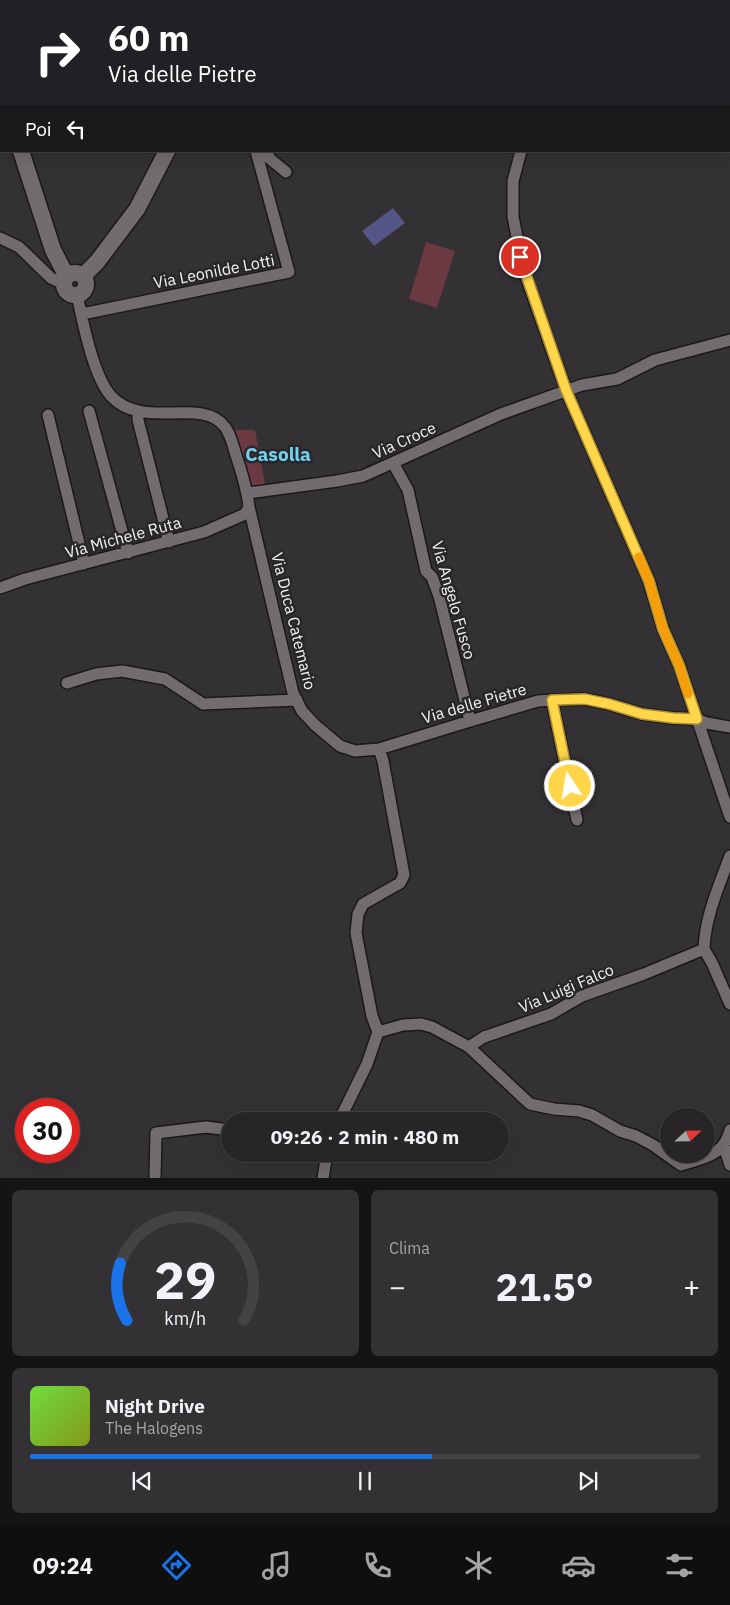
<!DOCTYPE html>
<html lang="it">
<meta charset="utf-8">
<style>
:root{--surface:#272527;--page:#333133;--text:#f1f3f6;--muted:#a4a5a7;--line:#434244;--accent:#1a73e8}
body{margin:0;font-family:"IBM Plex Sans",sans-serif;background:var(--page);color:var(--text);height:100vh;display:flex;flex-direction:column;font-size:19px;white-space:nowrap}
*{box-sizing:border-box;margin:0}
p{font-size:16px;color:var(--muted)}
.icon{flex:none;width:28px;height:28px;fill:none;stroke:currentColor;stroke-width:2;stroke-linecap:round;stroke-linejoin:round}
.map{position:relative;height:1178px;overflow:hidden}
.panel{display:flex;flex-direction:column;gap:12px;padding:12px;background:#151415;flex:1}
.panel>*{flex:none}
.hud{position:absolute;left:0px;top:0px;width:730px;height:152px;box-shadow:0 5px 20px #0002,0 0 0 1px var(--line);background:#202124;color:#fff;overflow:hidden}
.needle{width:32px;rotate:68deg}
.tools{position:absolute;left:660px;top:1108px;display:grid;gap:10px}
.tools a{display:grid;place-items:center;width:55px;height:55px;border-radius:50%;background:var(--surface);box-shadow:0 5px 20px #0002,0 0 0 1px var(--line);font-size:25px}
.speed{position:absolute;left:15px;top:1098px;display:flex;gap:10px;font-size:25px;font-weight:700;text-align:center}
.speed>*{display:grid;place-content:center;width:65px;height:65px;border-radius:50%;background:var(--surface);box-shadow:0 5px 20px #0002,0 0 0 1px var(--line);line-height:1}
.speed .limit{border:8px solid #d22;background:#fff;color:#111}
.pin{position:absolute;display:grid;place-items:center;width:42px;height:42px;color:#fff;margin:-21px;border:2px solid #fff;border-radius:50%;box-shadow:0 1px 5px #0007}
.me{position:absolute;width:55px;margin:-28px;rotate:348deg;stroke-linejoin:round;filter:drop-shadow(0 0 4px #0008)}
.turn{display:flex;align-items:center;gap:18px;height:105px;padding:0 25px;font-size:22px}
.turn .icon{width:65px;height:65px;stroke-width:2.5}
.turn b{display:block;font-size:35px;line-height:42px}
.then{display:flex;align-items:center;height:48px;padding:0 25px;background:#0003;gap:10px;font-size:19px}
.big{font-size:38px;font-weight:800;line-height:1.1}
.panel .tile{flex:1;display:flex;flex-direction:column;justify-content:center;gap:8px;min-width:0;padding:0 18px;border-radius:8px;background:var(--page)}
.panel .dial{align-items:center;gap:0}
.dial svg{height:130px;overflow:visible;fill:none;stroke:var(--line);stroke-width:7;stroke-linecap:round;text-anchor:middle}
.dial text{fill:var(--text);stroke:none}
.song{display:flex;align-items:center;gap:15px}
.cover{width:60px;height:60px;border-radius:8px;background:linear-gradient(135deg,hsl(100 70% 55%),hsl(70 70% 35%))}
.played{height:5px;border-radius:2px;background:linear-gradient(90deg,var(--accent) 60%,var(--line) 60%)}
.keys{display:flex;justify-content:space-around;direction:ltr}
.heat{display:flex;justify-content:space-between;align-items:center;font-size:28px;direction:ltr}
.panel .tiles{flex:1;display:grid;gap:12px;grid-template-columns:1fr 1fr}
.tile:last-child{grid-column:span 2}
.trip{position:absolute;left:221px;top:1112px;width:288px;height:50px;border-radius:25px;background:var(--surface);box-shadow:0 5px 20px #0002,0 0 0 1px var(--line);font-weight:800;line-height:50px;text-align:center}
.tabs{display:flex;height:80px;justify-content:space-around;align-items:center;background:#100f10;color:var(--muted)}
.tabs .icon{width:35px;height:35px}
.tabs .selected{color:var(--accent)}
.tabs b{font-size:22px;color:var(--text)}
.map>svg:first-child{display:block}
.green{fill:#6a3942}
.water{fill:#565587}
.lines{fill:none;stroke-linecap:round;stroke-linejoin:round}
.street-casing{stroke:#1b181b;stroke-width:14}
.secondary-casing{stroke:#1b181b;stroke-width:19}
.street{stroke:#706c70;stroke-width:11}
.secondary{stroke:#706c70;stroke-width:16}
.route-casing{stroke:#a68a30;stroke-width:12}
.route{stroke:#ffd54a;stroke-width:9}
.slow{stroke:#f59e0b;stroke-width:9}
.labels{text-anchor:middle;stroke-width:5;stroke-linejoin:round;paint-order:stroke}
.street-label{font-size:16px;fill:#f4f2f4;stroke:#2a272a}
.quarter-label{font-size:19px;font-weight:bold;fill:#73d2f1;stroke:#2a272a}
</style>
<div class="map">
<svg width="730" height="1178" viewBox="0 0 730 1178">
<rect width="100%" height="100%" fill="#343134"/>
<path class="green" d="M 426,242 L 455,251 L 437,308 L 409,299 Z
M 232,430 L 255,430 L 265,484 L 251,487 Z"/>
<path class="water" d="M 393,208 L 405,223 L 374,246 L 362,231 Z"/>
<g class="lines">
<defs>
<path id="street" d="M 569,1 L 569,0
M 267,151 L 269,158 L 286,172
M 521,151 L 513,181 L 513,217 L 524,271 L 566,390 L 649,581 L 663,629 L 679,665 L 730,817
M 0,238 L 19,247 L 51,278 L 64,284
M 77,295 C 83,322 93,376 111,396 C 143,431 202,396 225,427 C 231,435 233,446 236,455 C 242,473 247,489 249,507 L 293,693 L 302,711 L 315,725 L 340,746 L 355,751 L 379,749 L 470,721 L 538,701 L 552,700 L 585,699 L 609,704 L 642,714 L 673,718 L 697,719 L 707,723 L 730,727
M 82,314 L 289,272 L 256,151
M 89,411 L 128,553
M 138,411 L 138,420 L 169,542
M 48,415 L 84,564
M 393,463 L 408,490 L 426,571 L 432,577 L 439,596 L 470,721
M 248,493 L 337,481 L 363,476 L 501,414 L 582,385 L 617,379 L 655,360 L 730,340
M 0,588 L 25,579 L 204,532 L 245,514 L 249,507
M 67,683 L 96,674 L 122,671 L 165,679 L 203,704 L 297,700
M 552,700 L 577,820
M 704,949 C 705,917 719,886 730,856
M 704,949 L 712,963 L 730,1004
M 378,1032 L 403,1025 L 421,1024 L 432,1027 L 469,1047 L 530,1104 L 554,1109 L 579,1111 L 592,1115 L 620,1131 L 636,1136 L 653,1145 L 681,1165 C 703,1158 724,1156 730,1130
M 378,1032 L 372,1016 L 356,933 L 358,914 L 363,904 L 400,883 L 404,875 L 383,761 L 379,749
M 469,1047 L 484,1037 L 551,1014 L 582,996 L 644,974 L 704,949
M 339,1121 L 367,1064 L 378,1032
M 724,1146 L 730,1165
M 155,1178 L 156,1133 L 206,1127 L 230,1130
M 323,1178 L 327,1154"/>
<path id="secondary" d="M 211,1 L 211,0
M 0,88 L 1,91
M 21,151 L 53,250 L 67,277
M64 284a11 11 0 1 1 22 0a11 11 0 1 1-22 0Z
M 83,276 L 97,262 L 137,209 L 167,151"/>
</defs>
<use href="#street" class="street-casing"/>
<use href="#secondary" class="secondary-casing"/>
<use href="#street" class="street"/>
<use href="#secondary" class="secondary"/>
</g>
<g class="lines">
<defs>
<path id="route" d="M 520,257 L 566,390 L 649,581 L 663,629 L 679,665 L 697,719 L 673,718 L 642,714 L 609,704 L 585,699 L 552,700 L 570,786"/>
</defs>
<use href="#route" class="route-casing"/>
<use href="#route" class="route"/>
<path class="slow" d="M 639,557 L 649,581 L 663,629 L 679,665 L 688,694"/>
</g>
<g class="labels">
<g class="street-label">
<text transform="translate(214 271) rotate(-11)" y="6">Via Leonilde Lotti</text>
<text transform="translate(404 440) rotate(-24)" y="6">Via Croce</text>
<text transform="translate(123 537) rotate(-15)" y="6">Via Michele Ruta</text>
<text transform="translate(454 600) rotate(74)" y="6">Via Angelo Fusco</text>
<text transform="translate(294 621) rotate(76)" y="6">Via Duca Catemario</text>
<text transform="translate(474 703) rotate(-16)" y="6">Via delle Pietre</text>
<text transform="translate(566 988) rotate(-23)" y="6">Via Luigi Falco</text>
</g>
<g class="quarter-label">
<text x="278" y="461">Casolla</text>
</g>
</g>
</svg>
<div class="tools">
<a><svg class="needle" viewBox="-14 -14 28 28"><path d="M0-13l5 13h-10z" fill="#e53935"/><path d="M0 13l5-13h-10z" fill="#a4a5a7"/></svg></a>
</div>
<div class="speed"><div class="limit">30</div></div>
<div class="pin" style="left:520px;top:257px;background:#d93025"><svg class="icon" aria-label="arrive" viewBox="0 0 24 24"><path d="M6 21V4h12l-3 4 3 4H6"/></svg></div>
<svg class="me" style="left:570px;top:786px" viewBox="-20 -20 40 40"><circle r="17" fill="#ffd54a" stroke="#fff" stroke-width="3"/><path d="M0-11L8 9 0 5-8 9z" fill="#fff"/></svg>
<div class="trip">09:26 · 2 min · 480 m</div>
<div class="hud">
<div class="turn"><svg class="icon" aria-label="right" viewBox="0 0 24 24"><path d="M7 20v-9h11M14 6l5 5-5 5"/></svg><div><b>60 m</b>Via delle Pietre</div></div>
<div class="then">Poi<svg class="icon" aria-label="left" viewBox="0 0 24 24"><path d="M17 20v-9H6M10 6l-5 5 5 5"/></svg></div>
</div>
</div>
<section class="panel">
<div class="tiles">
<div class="tile dial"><svg viewBox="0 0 100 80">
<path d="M14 69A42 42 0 1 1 86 69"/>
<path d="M14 69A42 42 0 0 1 10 34" stroke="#1a73e8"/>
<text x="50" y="56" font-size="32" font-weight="700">29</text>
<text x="50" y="72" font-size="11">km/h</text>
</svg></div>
<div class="tile"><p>Clima</p>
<div class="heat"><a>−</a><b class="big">21.5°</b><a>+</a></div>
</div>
<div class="tile">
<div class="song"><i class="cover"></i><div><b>Night Drive</b><p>The Halogens</p></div></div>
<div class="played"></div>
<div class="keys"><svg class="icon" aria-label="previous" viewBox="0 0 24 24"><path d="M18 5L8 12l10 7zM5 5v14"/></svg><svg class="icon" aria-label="pause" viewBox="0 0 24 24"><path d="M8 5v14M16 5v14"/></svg><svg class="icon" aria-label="next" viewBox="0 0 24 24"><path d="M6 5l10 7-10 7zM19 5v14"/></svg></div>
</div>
</div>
</section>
<nav class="tabs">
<b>09:24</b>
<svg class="icon selected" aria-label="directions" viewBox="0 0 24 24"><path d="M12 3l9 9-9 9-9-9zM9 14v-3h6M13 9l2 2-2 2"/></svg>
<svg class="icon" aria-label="music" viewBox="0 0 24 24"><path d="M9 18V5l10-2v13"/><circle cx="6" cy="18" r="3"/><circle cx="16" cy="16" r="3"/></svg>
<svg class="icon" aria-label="phone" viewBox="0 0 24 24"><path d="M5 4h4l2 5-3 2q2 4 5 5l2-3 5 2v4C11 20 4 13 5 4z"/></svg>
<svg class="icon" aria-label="climate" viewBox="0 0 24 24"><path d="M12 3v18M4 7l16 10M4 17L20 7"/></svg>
<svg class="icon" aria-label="car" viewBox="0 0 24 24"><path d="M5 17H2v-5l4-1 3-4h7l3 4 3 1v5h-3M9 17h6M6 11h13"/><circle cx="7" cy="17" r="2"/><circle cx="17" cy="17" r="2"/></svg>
<svg class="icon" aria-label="filters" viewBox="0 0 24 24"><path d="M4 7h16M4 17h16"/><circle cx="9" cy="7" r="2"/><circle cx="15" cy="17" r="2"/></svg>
</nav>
